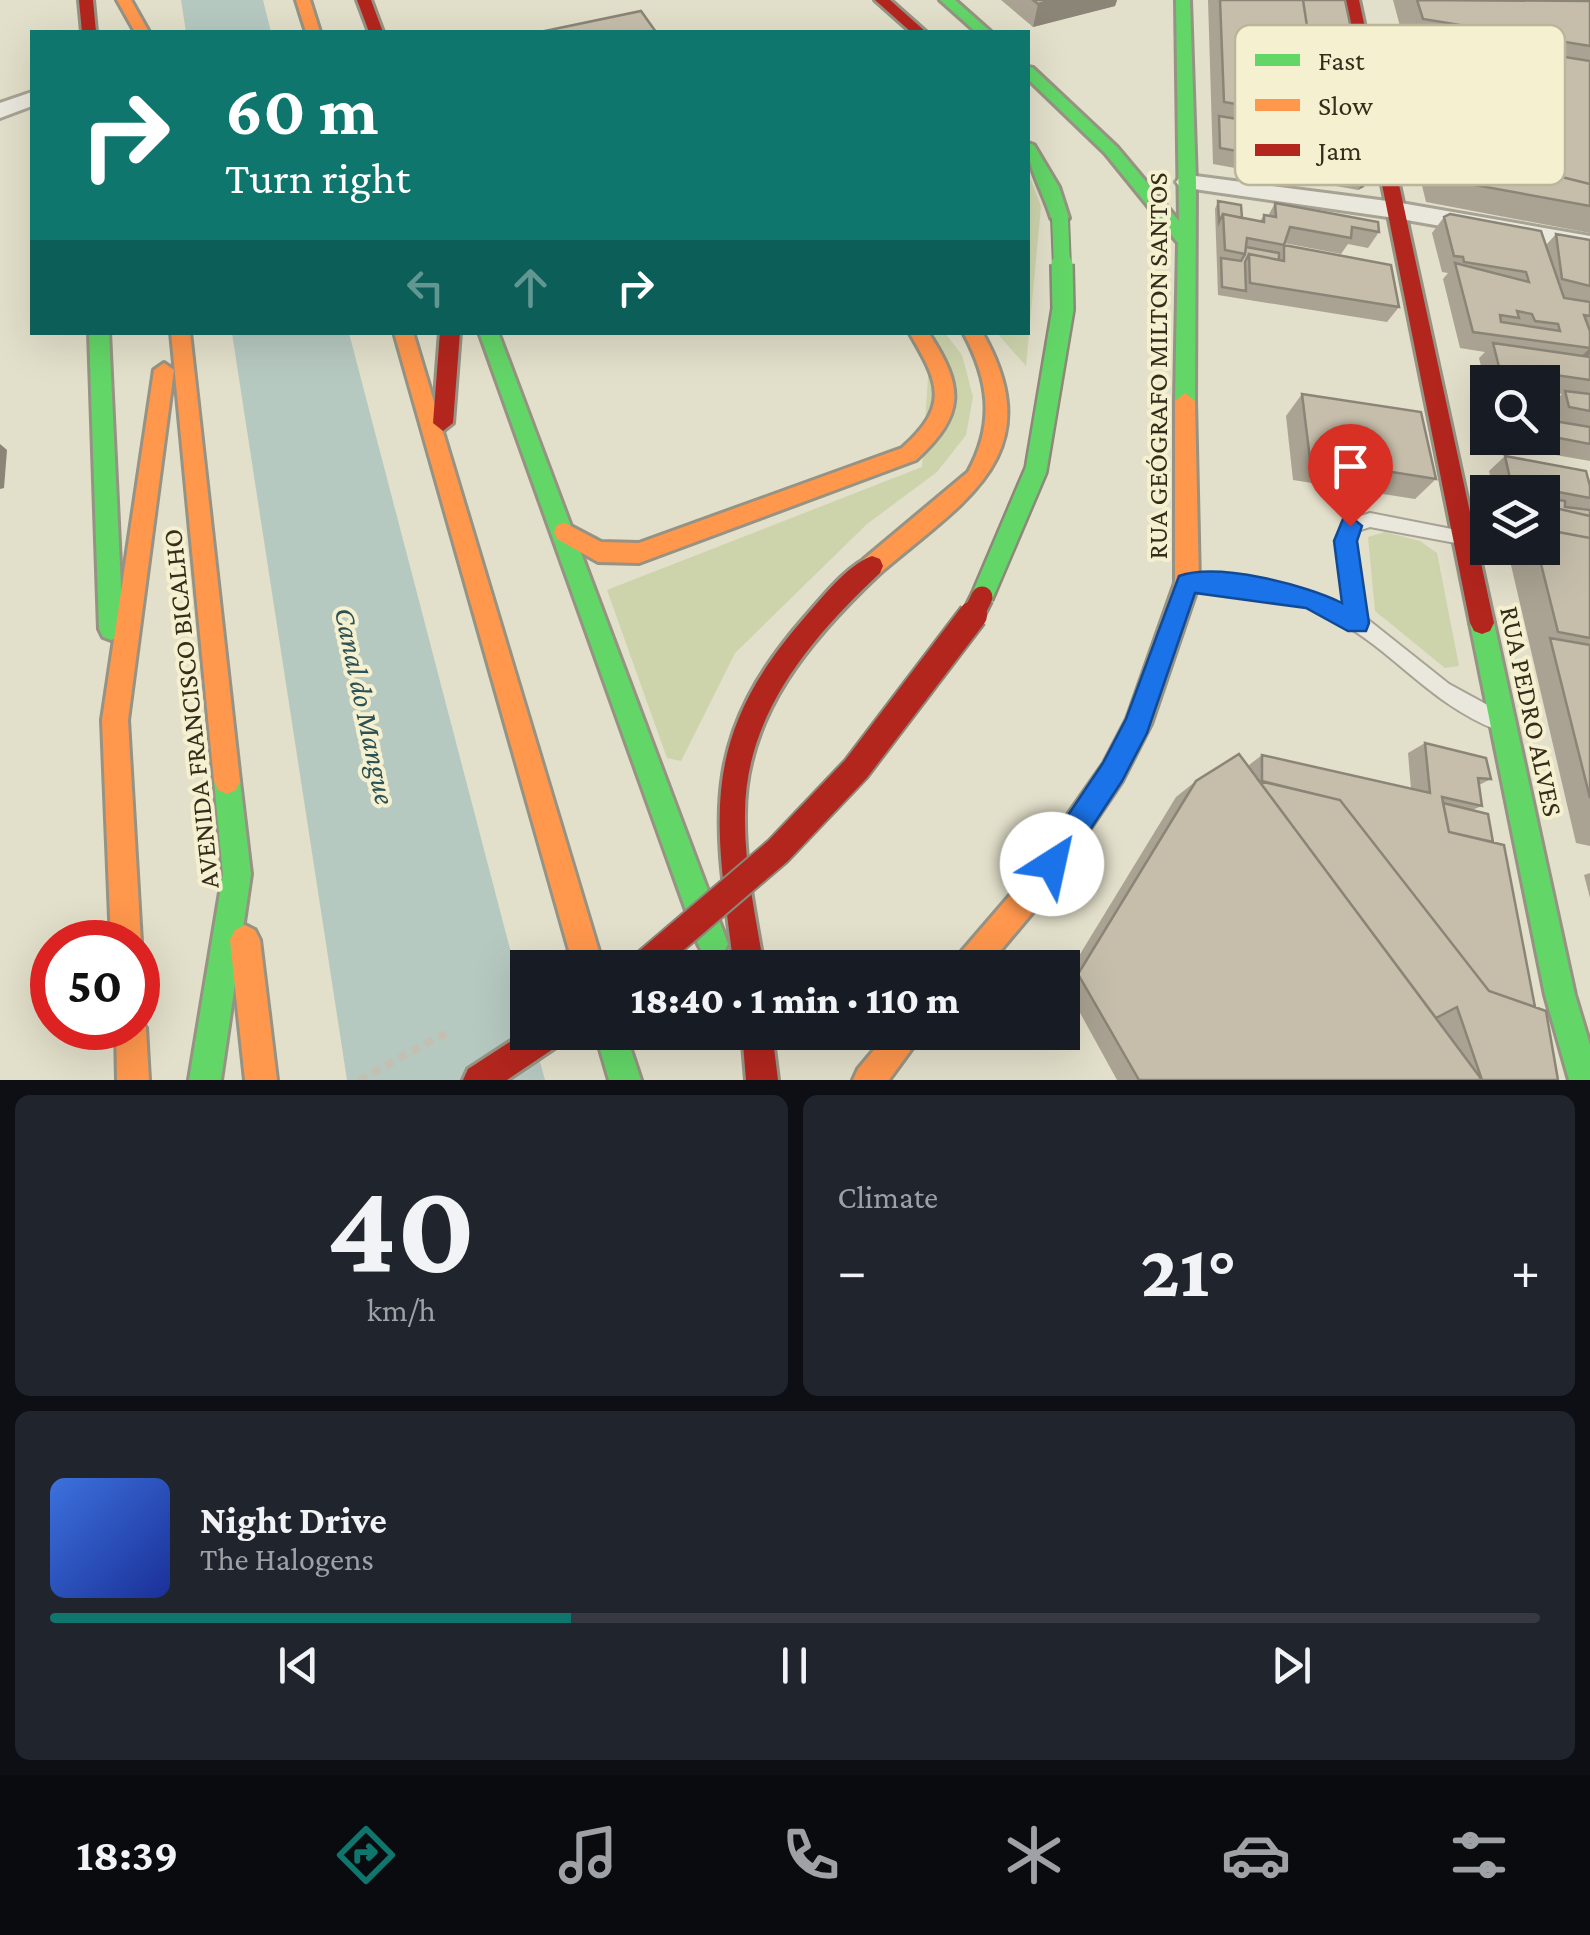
<!DOCTYPE html>
<meta charset="utf-8">
<style>
:root{--surface:#171b24;--page:#20242c;--text:#f1f3f6;--muted:#9ea1a6;--line:#363941;--accent:#0f766e}
body{margin:0;font-family:"Crimson Pro",serif;background:var(--page);color:var(--text);height:100vh;display:flex;flex-direction:column;font-size:38px;white-space:nowrap}
*{box-sizing:border-box;margin:0}
p{font-size:32px;color:var(--muted)}
.icon{flex:none;width:55px;height:55px;fill:none;stroke:currentColor;stroke-width:2;stroke-linecap:round;stroke-linejoin:round}
.map{position:relative;height:1080px;overflow:hidden}
.details{display:flex;flex-direction:column;gap:15px;padding:15px;background:#0d0f14;flex:1}
.details>*{flex:none}
.banner{position:absolute;left:30px;top:30px;width:1000px;height:305px;border-radius:0px;box-shadow:0 10px 40px #0002;background:#0f766e;color:#fff;overflow:hidden}
.tools{position:absolute;left:1470px;top:365px;display:grid;gap:20px}
.tools a{display:grid;place-items:center;width:90px;height:90px;border-radius:0px;background:var(--surface);box-shadow:0 10px 40px #0002;font-size:50px}
.speed{position:absolute;left:30px;top:920px;display:flex;gap:20px;font-size:50px;font-weight:700;text-align:center}
.speed>*{display:grid;place-content:center;width:130px;height:130px;border-radius:50%;background:var(--surface);box-shadow:0 10px 40px #0002;line-height:1}
.speed .limit{border:15px solid #d22;background:#fff;color:#111}
.pin{position:absolute;display:grid;place-items:center;width:85px;height:85px;color:#fff;margin:-102px -42px;border-radius:50% 50% 50% 0;rotate:-45deg;box-shadow:0 0 10px #0007}
.pin .icon{rotate:45deg}
.me{position:absolute;width:110px;margin:-55px;rotate:35deg;stroke-linejoin:round;filter:drop-shadow(0 0 8px #0008)}
.turn{display:flex;align-items:center;gap:35px;height:210px;padding:0 30px;font-size:45px}
.turn .icon{width:130px;height:130px;stroke-width:2.5}
.turn b{display:block;font-size:70px;line-height:85px}
.lanes{display:flex;align-items:center;height:95px;padding:0 30px;background:#0003;justify-content:center;gap:50px;direction:ltr}
.lanes .off{opacity:.35}
.big{font-size:75px;font-weight:800;line-height:1.1}
.details .tile{flex:1;display:flex;flex-direction:column;justify-content:center;gap:15px;min-width:0;padding:0 35px;border-radius:15px;background:var(--page)}
.details .dial{align-items:center;gap:0}
.dial b{font-size:130px;line-height:1}
.song{display:flex;align-items:center;gap:30px}
.cover{width:120px;height:120px;border-radius:15px;background:linear-gradient(135deg,hsl(220 70% 55%),hsl(230 70% 35%))}
.played{height:10px;border-radius:5px;background:linear-gradient(90deg,var(--accent) 35%,var(--line) 35%)}
.keys{display:flex;justify-content:space-around;direction:ltr}
.heat{display:flex;justify-content:space-between;align-items:center;font-size:55px;direction:ltr}
.details .tiles{flex:1;display:grid;gap:15px;grid-template-columns:1fr 1fr}
.tile:last-child{grid-column:span 2}
.trip{position:absolute;left:510px;top:950px;width:570px;height:100px;border-radius:0px;background:var(--surface);box-shadow:0 10px 40px #0002;font-weight:800;line-height:100px;text-align:center}
.tabs{display:flex;height:160px;justify-content:space-around;align-items:center;background:#090b0e;color:var(--muted)}
.tabs .icon{width:70px;height:70px}
.tabs .current{color:var(--accent)}
.tabs b{font-size:45px;color:var(--text)}
.map>svg:first-child{display:block}
.green{fill:#cdd4ac}
.water{fill:#b6c9c0}
.lines{fill:none;stroke-linecap:round;stroke-linejoin:round}
.lane-casing{stroke:#a7a394;stroke-width:4}
.street-casing{stroke:#a7a394;stroke-width:6}
.fast-casing{stroke:#979384;stroke-width:6}
.slow-casing{stroke:#979384;stroke-width:6}
.jam-casing{stroke:#979384;stroke-width:6}
.path{stroke:#c3c0b3;stroke-width:8;stroke-dasharray:9 6;stroke-linecap:butt}
.lane{fill:#eae8dc;fill-rule:evenodd}
.street{fill:#eae8dc;fill-rule:evenodd}
.fast{fill:#63d668;fill-rule:evenodd}
.slow{fill:#ff974d;fill-rule:evenodd}
.jam{fill:#b3261e;fill-rule:evenodd}
.fast-bridge-far1-casing{stroke:#8c887a;stroke-width:20;stroke-linecap:butt}
.fast-bridge-casing{stroke:#8c887a;stroke-width:26;stroke-linecap:butt}
.jam-bridge-far1-casing{stroke:#8c887a;stroke-width:26;stroke-linecap:butt}
.jam-bridge-casing{stroke:#8c887a;stroke-width:32;stroke-linecap:butt}
.fast-bridge-far1{stroke:#63d668;stroke-width:16}
.fast-bridge{stroke:#63d668;stroke-width:21}
.jam-bridge-far1{stroke:#b3261e;stroke-width:21}
.jam-bridge{stroke:#b3261e;stroke-width:28}
.wall{fill:#aaa393}
.shaded-wall{fill:#8b8578}
.building{fill:#c6beab;stroke:#8b8578;stroke-width:2.5;fill-rule:evenodd}
.route{fill:#1a73e8;stroke:#114b97;stroke-width:2.5}
.labels{text-anchor:middle;stroke-width:8;stroke-linejoin:round;paint-order:stroke}
.street-label{font-size:28px;fill:#352d1c;stroke:#f5f0cf}
.water-label{font-size:30px;font-style:italic;fill:#2c5155;stroke:#f5f0cf}
.key{fill:#f5f0cf;stroke:#bbb699;stroke-width:2.5}
.key-label{font-size:28px;fill:#352d1c}
</style>
<div class="map">
<svg width="1590" height="1080" viewBox="0 0 1590 1080">
<rect width="100%" height="100%" fill="#e2dfca"/>
<path class="green" d="M 1028,173 L 1041,206 L 1026,366 L 997,333 L 1028,332 Z
M 931,333 L 945,333 L 962,355 L 973,397 L 966,435 L 937,472 L 867,524 L 735,653 L 681,761 L 667,758 L 607,590 L 922,467 Z
M 1385,532 L 1420,541 L 1437,553 L 1459,666 L 1445,668 L 1375,611 L 1368,537 Z"/>
<path class="water" d="M 181,0 L 263,0 L 271,32 L 186,32 Z
M 232,333 L 349,333 L 527,1014 L 528,1032 L 532,1033 L 545,1080 L 347,1080 Z"/>
<g class="lines">
<defs>
<path id="lane" d="M 1370,513 L 1467,532 L 1470,537 L 1467,542 L 1461,544 L 1370,527 L 1357,531 L 1354,541 L 1366,618 L 1449,684 L 1504,714 L 1507,721 L 1504,728 L 1497,730 C 1428,703 1393,649 1332,618 C 1288,595 1236,594 1188,591 L 1182,589 L 1179,583 L 1182,577 L 1188,575 C 1243,579 1294,584 1345,606 L 1336,541 L 1344,521 Z"/>
<path id="street" d="M 32,92 L 32,106 L 0,118 L 0,103 Z
M 1188,175 L 1395,202 L 1590,236 L 1590,252 L 1395,218 L 1180,187 L 1176,182 L 1180,177 Z"/>
<path id="fast" d="M 940,0 L 955,0 L 991,32 L 976,32 Z
M 1176,0 L 1190,0 L 1196,182 L 1195,401 L 1185,409 L 1175,401 L 1178,243 L 1105,153 L 1028,79 L 1028,67 L 1033,68 L 1117,147 L 1179,221 Z
M 1028,143 L 1034,145 L 1059,187 L 1069,218 L 1066,222 L 1054,222 L 1051,218 C 1044,193 1027,168 1028,143 Z
M 89,332 L 109,332 L 123,629 L 119,637 L 111,640 L 103,637 L 99,629 Z
M 479,332 L 498,332 L 728,944 L 723,954 L 713,959 L 703,954 L 698,944 Z
M 1482,612 L 1490,615 L 1494,623 L 1575,995 L 1590,1045 L 1590,1080 L 1569,1080 L 1545,995 L 1470,623 L 1474,615 Z
M 227,768 L 236,772 L 240,781 L 251,874 L 221,1080 L 189,1080 L 223,874 L 214,781 L 218,772 Z
M 595,1032 L 625,1032 L 641,1080 L 609,1080 Z"/>
<path id="slow" d="M 117,0 L 131,0 L 149,32 L 135,32 Z
M 296,0 L 310,0 L 320,32 L 306,32 Z
M 171,332 L 190,332 L 240,781 L 236,790 L 227,794 L 218,790 L 214,781 Z
M 394,332 L 413,332 L 604,968 L 574,968 Z
M 909,332 L 928,332 C 964,387 966,414 916,460 L 639,563 L 598,562 L 557,539 L 554,532 L 557,525 L 565,523 L 601,542 L 639,543 L 902,448 C 950,405 939,383 909,332 Z
M 963,332 L 982,332 C 1052,455 964,501 880,573 L 872,576 L 864,573 L 861,566 L 864,559 L 968,472 C 995,423 989,380 963,332 Z
M 164,363 L 174,370 L 128,720 L 141,942 L 138,949 L 138,942 L 111,942 L 102,720 L 154,370 Z
M 1185,393 L 1195,401 L 1199,583 L 1151,724 L 1122,781 L 1038,906 L 986,968 L 951,968 L 956,958 L 1018,886 L 1104,763 L 1127,719 L 1175,583 L 1175,401 Z
M 245,925 L 255,930 L 260,940 L 277,1080 L 245,1080 L 230,940 L 235,930 Z
M 138,1015 L 146,1028 L 149,1080 L 117,1080 L 116,1028 L 138,1028 Z
M 889,1032 L 924,1032 L 889,1080 L 853,1080 L 858,1069 Z"/>
<path id="jam" d="M 79,0 L 93,0 L 96,32 L 82,32 Z
M 357,0 L 371,0 L 383,32 L 369,32 Z
M 875,0 L 890,0 L 926,32 L 911,32 Z
M 1345,0 L 1359,0 L 1494,623 L 1490,631 L 1482,634 L 1474,631 L 1470,623 Z
M 440,332 L 460,332 L 453,423 L 443,431 L 433,423 Z
M 872,556 L 880,559 L 883,566 L 880,573 C 811,638 745,714 745,814 C 744,866 756,917 764,968 L 734,968 C 715,819 697,740 805,617 C 822,598 847,565 872,556 Z
M 528,1030 L 528,1032 L 566,1032 L 562,1043 L 507,1080 L 463,1080 L 468,1069 Z
M 742,1032 L 772,1032 L 778,1080 L 746,1080 Z"/>
</defs>
<use href="#lane" class="lane-casing"/>
<use href="#street" class="street-casing"/>
<use href="#fast" class="fast-casing"/>
<use href="#slow" class="slow-casing"/>
<use href="#jam" class="jam-casing"/>
<path class="path" d="M 359,1080 L 446,1033"/>
<use href="#lane" class="lane"/>
<use href="#street" class="street"/>
<use href="#fast" class="fast"/>
<use href="#slow" class="slow"/>
<use href="#jam" class="jam"/>
<defs>
<path id="fast-bridge-far1" d="M 1060,218 L 1062,267"/>
<path id="fast-bridge" d="M 982,597 L 1036,470 L 1063,309 L 1062,264"/>
<path id="jam-bridge-far1" d="M 972,617 L 982,597"/>
<path id="jam-bridge" d="M 648,962 L 778,851 L 856,769 L 973,615"/>
</defs>
<use href="#fast-bridge-far1" class="fast-bridge-far1-casing"/>
<use href="#fast-bridge" class="fast-bridge-casing"/>
<use href="#jam-bridge-far1" class="jam-bridge-far1-casing"/>
<use href="#jam-bridge" class="jam-bridge-casing"/>
<use href="#fast-bridge-far1" class="fast-bridge-far1"/>
<use href="#fast-bridge" class="fast-bridge"/>
<use href="#jam-bridge-far1" class="jam-bridge-far1"/>
<use href="#jam-bridge" class="jam-bridge"/>
</g>
<path class="wall" d="M 1001,0 L 1117,0 L 1115,6 L 1033,27 Z
M 1208,0 L 1345,0 L 1373,134 L 1362,153 L 1374,171 L 1364,187 L 1358,190 L 1319,183 L 1318,171 L 1278,165 L 1273,175 L 1213,164 Z
M 1393,0 L 1590,0 L 1590,233 L 1426,202 L 1388,46 L 1397,30 L 1401,30 Z
M 1218,201 L 1242,218 L 1260,221 L 1264,215 L 1268,216 L 1275,203 L 1379,232 L 1368,248 L 1348,244 L 1341,254 L 1284,243 L 1284,245 L 1399,307 L 1387,322 L 1218,295 L 1215,209 Z
M 1444,217 L 1546,245 L 1556,234 L 1590,240 L 1590,355 L 1588,357 L 1590,357 L 1590,461 L 1482,442 L 1478,425 L 1486,418 L 1488,418 L 1488,438 L 1542,438 L 1542,419 L 1552,421 L 1549,406 L 1562,394 L 1543,391 L 1547,404 L 1542,408 L 1542,382 L 1488,382 L 1488,411 L 1474,409 L 1471,393 L 1484,379 L 1479,358 L 1485,352 L 1460,348 L 1443,279 L 1448,273 L 1442,272 L 1432,233 Z
M 1302,394 L 1436,479 L 1415,499 L 1293,480 L 1286,416 Z
M 1505,456 L 1590,480 L 1590,846 L 1576,843 L 1507,548 L 1542,548 L 1542,492 L 1494,492 L 1489,471 Z
M 1425,743 L 1491,779 L 1479,785 L 1482,806 L 1472,810 L 1493,842 L 1535,1007 L 1558,1080 L 1117,1080 L 1063,982 L 1176,797 L 1196,781 L 1249,768 L 1249,765 L 1262,755 L 1411,789 L 1408,753 Z
M 1590,873 L 1590,898 L 1584,875 Z"/>
<path class="shaded-wall" d="M 1053,0 L 1117,0 L 1115,6 L 1033,27 L 1038,4 Z
M 1374,171 L 1364,187 L 1358,190 L 1368,174 Z
M 1590,348 L 1590,355 L 1585,360 L 1572,365 Z
M 0,444 L 7,450 L 4,488 L 0,489 Z"/>
<path class="building" d="M 1033,0 L 1053,0 L 1038,4 Z
M 1220,0 L 1303,0 L 1321,118 L 1224,102 Z
M 1303,0 L 1345,0 L 1373,134 L 1317,125 L 1321,118 Z
M 1417,0 L 1590,1 L 1590,46 L 1423,19 Z
M 641,11 L 656,32 L 540,32 Z
M 1397,30 L 1590,61 L 1590,184 L 1433,145 L 1428,152 Z
M 1219,116 L 1256,122 L 1256,134 L 1371,154 L 1374,171 L 1368,174 L 1328,167 L 1327,155 L 1281,148 L 1282,159 L 1220,148 Z
M 1433,145 L 1590,184 L 1590,206 L 1442,179 Z
M 1218,201 L 1241,205 L 1242,218 L 1223,214 L 1219,222 Z
M 1275,203 L 1378,222 L 1379,232 L 1352,227 L 1351,238 L 1290,227 L 1284,245 L 1247,238 L 1245,254 L 1225,250 L 1223,214 L 1264,222 L 1264,215 L 1276,217 Z
M 1450,214 L 1541,231 L 1564,298 L 1590,302 L 1590,316 L 1584,315 L 1590,331 L 1590,348 L 1473,332 L 1455,263 L 1529,282 L 1526,272 L 1464,262 L 1463,257 L 1454,256 L 1444,217 ZM 1517,311 L 1532,314 L 1535,321 L 1558,324 L 1560,331 L 1501,322 L 1500,315 L 1519,318 Z
M 1556,234 L 1590,240 L 1590,286 L 1562,279 Z
M 1284,245 L 1391,265 L 1399,307 L 1250,283 L 1249,254 L 1284,261 Z
M 1246,247 L 1279,253 L 1279,260 L 1249,254 L 1245,262 L 1246,291 L 1222,287 L 1221,258 L 1241,261 L 1245,254 Z
M 1493,343 L 1590,357 L 1590,380 L 1499,367 Z
M 1485,378 L 1515,382 L 1488,382 L 1488,389 Z
M 1565,391 L 1590,394 L 1590,411 L 1569,407 Z
M 1302,394 L 1421,412 L 1436,479 L 1310,459 Z
M 1542,419 L 1590,427 L 1590,444 L 1543,435 Z
M 1505,438 L 1535,438 L 1535,443 Z
M 1505,456 L 1586,471 L 1590,486 L 1590,498 L 1511,483 Z
M 1542,497 L 1565,501 L 1565,507 L 1590,510 L 1590,516 L 1542,505 Z
M 1542,505 L 1590,516 L 1590,538 L 1542,529 Z
M 1542,529 L 1590,538 L 1590,638 L 1558,632 L 1537,548 L 1542,548 Z
M 1550,638 L 1590,645 L 1590,798 Z
M 1425,743 L 1486,758 L 1491,779 L 1478,778 L 1482,806 L 1442,797 L 1449,832 L 1504,845 L 1535,1007 L 1489,991 L 1340,800 L 1262,781 L 1262,755 L 1430,793 Z
M 1239,754 L 1482,1080 L 1139,1080 L 1078,974 L 1196,781 Z
M 1259,781 L 1340,800 L 1489,991 L 1546,1011 L 1558,1080 L 1482,1080 L 1457,1007 L 1436,1018 Z
M 1443,803 L 1488,814 L 1493,842 L 1449,832 Z"/>
<path class="route" d="M 1350,516 L 1362,526 L 1357,541 L 1369,623 L 1366,631 L 1348,631 L 1306,608 L 1195,593 L 1147,733 L 1122,781 L 1061,874 L 1052,878 L 1042,874 L 1037,864 L 1042,854 L 1103,763 L 1126,719 L 1179,576 C 1218,562 1306,585 1342,603 L 1334,541 L 1343,519 Z"/>
<g class="labels">
<g class="street-label">
<text transform="translate(1157 366) rotate(-90)" y="10">RUA GEÓGRAFO MILTON SANTOS</text>
<text transform="translate(190 709) rotate(-96)" y="10">AVENIDA FRANCISCO BICALHO</text>
<text transform="translate(1532 711) rotate(78)" y="10">RUA PEDRO ALVES</text>
</g>
<g class="water-label">
<text transform="translate(365 706) rotate(78)" y="10">Canal do Mangue</text>
</g>
</g>
<rect x="1235" y="25" width="330" height="160" rx="15" class="key"/>
<rect x="1255" y="54" width="45" height="12" fill="#63d668"/>
<rect x="1255" y="99" width="45" height="12" fill="#ff974d"/>
<rect x="1255" y="144" width="45" height="12" fill="#b3261e"/>
<g class="key-label">
<text x="1318" y="70">Fast</text>
<text x="1318" y="115">Slow</text>
<text x="1318" y="160">Jam</text>
</g>
</svg>
<div class="tools">
<a><svg class="icon" aria-label="search" viewBox="0 0 24 24"><circle cx="10" cy="10" r="6"/><path d="M15 15l6 6"/></svg></a>
<a><svg class="icon" aria-label="layers" viewBox="0 0 24 24"><path d="M12 4l9 5-9 5-9-5zM3 14l9 5 9-5"/></svg></a>
</div>
<div class="speed"><div class="limit">50</div></div>
<div class="pin" style="left:1350px;top:526px;background:#d93025"><svg class="icon" aria-label="arrive" viewBox="0 0 24 24"><path d="M6 21V4h12l-3 4 3 4H6"/></svg></div>
<svg class="me" style="left:1052px;top:864px" viewBox="-20 -20 40 40"><circle r="19" fill="#fff"/><path d="M0-13L10 11 0 6-10 11z" fill="#1a73e8"/></svg>
<div class="trip">18:40 · 1 min · 110 m</div>
<div class="banner">
<div class="turn"><svg class="icon" aria-label="right" viewBox="0 0 24 24"><path d="M7 20v-9h11M14 6l5 5-5 5"/></svg><div><b>60 m</b>Turn right</div></div>
<div class="lanes"><svg class="icon off" aria-label="left" viewBox="0 0 24 24"><path d="M17 20v-9H6M10 6l-5 5 5 5"/></svg><svg class="icon off" aria-label="ahead" viewBox="0 0 24 24"><path d="M12 20V5M6 11l6-6 6 6"/></svg><svg class="icon" aria-label="right" viewBox="0 0 24 24"><path d="M7 20v-9h11M14 6l5 5-5 5"/></svg></div>
</div>
</div>
<section class="details">
<div class="tiles">
<div class="tile dial"><b>40</b><p>km/h</p></div>
<div class="tile"><p>Climate</p>
<div class="heat"><a>−</a><b class="big">21°</b><a>+</a></div>
</div>
<div class="tile">
<div class="song"><i class="cover"></i><div><b>Night Drive</b><p>The Halogens</p></div></div>
<div class="played"></div>
<div class="keys"><svg class="icon" aria-label="previous" viewBox="0 0 24 24"><path d="M18 5L8 12l10 7zM5 5v14"/></svg><svg class="icon" aria-label="pause" viewBox="0 0 24 24"><path d="M8 5v14M16 5v14"/></svg><svg class="icon" aria-label="next" viewBox="0 0 24 24"><path d="M6 5l10 7-10 7zM19 5v14"/></svg></div>
</div>
</div>
</section>
<nav class="tabs">
<b>18:39</b>
<svg class="icon current" aria-label="directions" viewBox="0 0 24 24"><path d="M12 3l9 9-9 9-9-9zM9 14v-3h6M13 9l2 2-2 2"/></svg>
<svg class="icon" aria-label="music" viewBox="0 0 24 24"><path d="M9 18V5l10-2v13"/><circle cx="6" cy="18" r="3"/><circle cx="16" cy="16" r="3"/></svg>
<svg class="icon" aria-label="phone" viewBox="0 0 24 24"><path d="M5 4h4l2 5-3 2q2 4 5 5l2-3 5 2v4C11 20 4 13 5 4z"/></svg>
<svg class="icon" aria-label="climate" viewBox="0 0 24 24"><path d="M12 3v18M4 7l16 10M4 17L20 7"/></svg>
<svg class="icon" aria-label="car" viewBox="0 0 24 24"><path d="M5 17H2v-5l4-1 3-4h7l3 4 3 1v5h-3M9 17h6M6 11h13"/><circle cx="7" cy="17" r="2"/><circle cx="17" cy="17" r="2"/></svg>
<svg class="icon" aria-label="filters" viewBox="0 0 24 24"><path d="M4 7h16M4 17h16"/><circle cx="9" cy="7" r="2"/><circle cx="15" cy="17" r="2"/></svg>
</nav>
